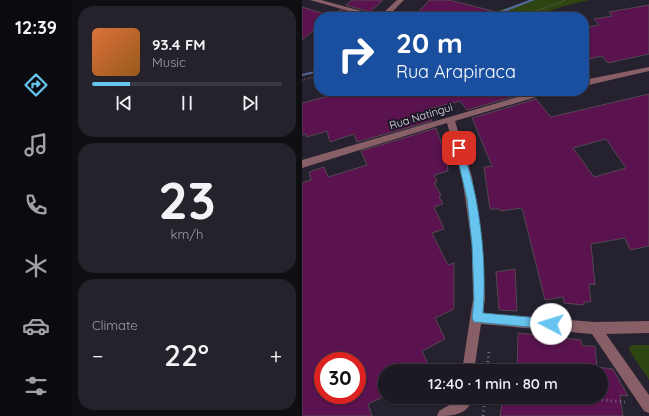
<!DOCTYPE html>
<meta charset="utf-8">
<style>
:root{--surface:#1c1923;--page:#25222b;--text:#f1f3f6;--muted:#a0a0a6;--line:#3a3841;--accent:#66c4ef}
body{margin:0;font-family:Quicksand,sans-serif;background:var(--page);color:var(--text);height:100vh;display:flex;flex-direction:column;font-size:15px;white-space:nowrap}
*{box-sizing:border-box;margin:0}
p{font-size:13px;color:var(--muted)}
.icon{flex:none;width:22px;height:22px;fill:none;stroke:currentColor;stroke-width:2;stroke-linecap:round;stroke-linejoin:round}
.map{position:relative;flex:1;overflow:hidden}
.details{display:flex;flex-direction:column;gap:6px;padding:6px;background:#0f0e13;width:230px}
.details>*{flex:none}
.guide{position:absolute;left:12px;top:12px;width:275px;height:84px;border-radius:16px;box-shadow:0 1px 3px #0004,0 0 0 1px var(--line);background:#1a4fa0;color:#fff;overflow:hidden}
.speed{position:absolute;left:12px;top:352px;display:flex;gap:8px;font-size:20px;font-weight:700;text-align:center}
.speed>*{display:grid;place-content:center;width:52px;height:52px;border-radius:50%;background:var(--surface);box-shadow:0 1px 3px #0004,0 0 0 1px var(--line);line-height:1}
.speed .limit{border:6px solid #d22;background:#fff;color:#111}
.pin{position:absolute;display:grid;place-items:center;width:34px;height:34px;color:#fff;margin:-17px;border-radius:8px;box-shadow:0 2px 6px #0006}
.me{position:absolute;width:44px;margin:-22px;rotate:275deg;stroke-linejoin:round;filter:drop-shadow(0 0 3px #0008)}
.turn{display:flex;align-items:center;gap:14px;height:84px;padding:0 16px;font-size:18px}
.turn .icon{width:52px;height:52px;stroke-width:2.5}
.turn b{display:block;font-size:28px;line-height:34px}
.big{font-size:30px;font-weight:600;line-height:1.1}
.details .card{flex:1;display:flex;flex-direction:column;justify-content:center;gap:6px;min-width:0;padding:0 14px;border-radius:16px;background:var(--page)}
.details .dial{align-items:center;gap:0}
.dial b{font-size:52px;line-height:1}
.song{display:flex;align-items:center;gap:12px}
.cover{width:48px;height:48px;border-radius:6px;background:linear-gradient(135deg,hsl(20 70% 55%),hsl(30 70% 35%))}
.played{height:4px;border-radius:2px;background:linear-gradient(90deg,var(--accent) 20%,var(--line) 20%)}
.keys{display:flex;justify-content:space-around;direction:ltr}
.heat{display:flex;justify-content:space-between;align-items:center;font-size:22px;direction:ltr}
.trip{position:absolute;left:76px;top:364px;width:230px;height:40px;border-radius:20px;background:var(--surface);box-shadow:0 1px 3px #0004,0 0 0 1px var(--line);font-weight:600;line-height:40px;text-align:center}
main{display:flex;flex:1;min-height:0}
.dock{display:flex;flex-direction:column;width:72px;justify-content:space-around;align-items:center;background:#0b0a0e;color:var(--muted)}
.dock .icon{width:28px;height:28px}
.dock .current{color:var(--accent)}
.dock b{font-size:18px;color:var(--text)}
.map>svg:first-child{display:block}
.green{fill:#2e4511}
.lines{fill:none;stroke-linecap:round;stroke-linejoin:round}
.stream{fill:#52689c;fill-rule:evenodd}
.building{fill:#5a134f;stroke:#564752;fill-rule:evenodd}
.path-far1{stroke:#75717d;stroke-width:2;stroke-dasharray:0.5 2;stroke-linecap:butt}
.path{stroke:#75717d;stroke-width:3;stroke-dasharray:1 3.5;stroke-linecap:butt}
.minor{fill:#895f67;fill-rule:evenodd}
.route{fill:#66c4ef;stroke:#427f9b}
.labels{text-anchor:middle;stroke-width:4;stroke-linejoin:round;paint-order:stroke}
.street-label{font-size:11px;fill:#e1dee8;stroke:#1c1725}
</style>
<main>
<nav class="dock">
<b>12:39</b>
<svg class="icon current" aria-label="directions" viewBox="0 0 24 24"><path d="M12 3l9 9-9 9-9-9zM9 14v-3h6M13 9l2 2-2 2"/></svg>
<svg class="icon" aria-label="music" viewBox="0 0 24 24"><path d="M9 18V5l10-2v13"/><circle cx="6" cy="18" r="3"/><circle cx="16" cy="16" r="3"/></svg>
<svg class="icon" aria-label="phone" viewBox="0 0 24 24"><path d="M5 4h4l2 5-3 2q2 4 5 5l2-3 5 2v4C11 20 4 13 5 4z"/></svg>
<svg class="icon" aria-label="climate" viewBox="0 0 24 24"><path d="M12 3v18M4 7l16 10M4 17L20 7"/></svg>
<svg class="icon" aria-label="car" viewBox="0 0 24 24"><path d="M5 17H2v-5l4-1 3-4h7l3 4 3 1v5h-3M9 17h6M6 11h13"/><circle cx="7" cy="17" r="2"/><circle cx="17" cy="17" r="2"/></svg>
<svg class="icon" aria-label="filters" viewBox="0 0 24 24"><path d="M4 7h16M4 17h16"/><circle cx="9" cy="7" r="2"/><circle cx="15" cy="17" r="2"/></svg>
</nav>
<section class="details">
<div class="card">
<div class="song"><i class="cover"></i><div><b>93.4 FM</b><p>Music</p></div></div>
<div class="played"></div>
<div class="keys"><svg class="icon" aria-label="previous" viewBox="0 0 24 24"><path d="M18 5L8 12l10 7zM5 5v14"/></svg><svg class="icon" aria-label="pause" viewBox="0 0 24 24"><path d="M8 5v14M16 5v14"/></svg><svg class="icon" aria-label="next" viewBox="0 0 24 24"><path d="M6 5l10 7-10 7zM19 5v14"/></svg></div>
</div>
<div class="card dial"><b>23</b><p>km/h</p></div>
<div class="card"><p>Climate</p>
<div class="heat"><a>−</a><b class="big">22°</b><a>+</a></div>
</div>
</section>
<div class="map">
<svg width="347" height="416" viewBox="0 0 347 416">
<rect width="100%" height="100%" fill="#25212f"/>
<path class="green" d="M 229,0 L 287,0 L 259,7 L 230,17 L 176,17 Z
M 331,345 L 347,345 L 347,380 L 327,350 L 328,346 Z"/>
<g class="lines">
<path class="stream" d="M 227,0 L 233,0 L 189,17 L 183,17 Z
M 17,70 L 17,72 L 0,76 L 0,74 Z"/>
</g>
<path class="building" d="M 50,0 L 81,0 L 68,12 L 44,5 Z
M 128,0 L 147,0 L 191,11 L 190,17 L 111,17 Z
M 347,5 L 347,54 L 306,63 L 300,56 L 282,60 L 282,30 L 287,29 L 286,27 L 297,25 L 292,19 L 310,16 L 307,12 Z
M 0,7 L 30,16 L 17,17 L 17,26 L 0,40 Z
M 38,10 L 62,17 L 29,17 Z
M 46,91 L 227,91 L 228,92 L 165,110 L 158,101 L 124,110 L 130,121 L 55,142 L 52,134 L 28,142 L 25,131 L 5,137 L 4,134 L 0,135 L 0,103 Z
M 347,94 L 347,246 L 328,250 L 323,238 L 289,244 L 293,285 L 287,284 L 289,302 L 282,302 L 282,305 L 262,303 L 261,297 L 243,300 L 220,208 L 199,211 L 198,209 L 188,209 L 182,167 L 190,166 L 170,118 L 234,99 L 249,117 ZM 304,139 L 324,168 L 292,177 L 271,148 Z
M 134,128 L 144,156 L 146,171 L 132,175 L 135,182 L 132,183 L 139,195 L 137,196 L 141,204 L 132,207 L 142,229 L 130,233 L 146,265 L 152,263 L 152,309 L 133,318 L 143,339 L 120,351 L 129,371 L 83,371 L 83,396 L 66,404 L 70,416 L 0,416 L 0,183 L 9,180 L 7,172 L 22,167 L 26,177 L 65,165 L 59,151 ZM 21,361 L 55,361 L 55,395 L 21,395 Z
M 213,269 L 215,311 L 197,310 L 194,272 Z
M 216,333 L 279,340 L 280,346 L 293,346 L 295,367 L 311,369 L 326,396 L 318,395 L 321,416 L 198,416 L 201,397 L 299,397 L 299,371 L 215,371 Z"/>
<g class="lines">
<path class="path-far1" d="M 218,17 L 264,0
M 0,80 L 17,76"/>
<path class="path" d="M 185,370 L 194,371
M 185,371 L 187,351
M 282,398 L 323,402
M 181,416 L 183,397"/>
<path class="minor" d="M 8,0 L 19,0 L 78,16 L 95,0 L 102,0 L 85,17 L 68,17 Z
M 347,67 L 347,71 L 282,86 L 282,80 Z
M 236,91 L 249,91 L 248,93 L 153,121 L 170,177 L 180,245 L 183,299 L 181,313 L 293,322 L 347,321 L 347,333 L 304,334 L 347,395 L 347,413 L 342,411 L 290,334 L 179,324 L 172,371 L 160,371 L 171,299 L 170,245 L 160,177 L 145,123 L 0,168 L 0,160 Z
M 161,397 L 166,399 L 168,404 C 162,416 147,416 135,416 L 137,411 Z"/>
</g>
<path class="route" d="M 157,145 L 161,148 C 165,165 171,182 174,199 C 181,236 184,276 181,313 L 249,319 L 253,320 L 255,324 L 253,328 L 249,329 L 172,322 L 170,318 L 172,299 L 170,245 L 165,199 L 153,148 Z"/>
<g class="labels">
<g class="street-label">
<text transform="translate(119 116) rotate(-17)" y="4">Rua Natingui</text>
</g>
</g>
</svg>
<div class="speed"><div class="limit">30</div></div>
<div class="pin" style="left:157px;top:148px;background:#d93025"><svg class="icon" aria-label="arrive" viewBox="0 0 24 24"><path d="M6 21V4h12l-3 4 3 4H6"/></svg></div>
<svg class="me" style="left:249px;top:324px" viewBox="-20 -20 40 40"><circle r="19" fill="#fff"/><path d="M0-13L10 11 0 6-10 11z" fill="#66c4ef"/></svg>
<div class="trip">12:40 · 1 min · 80 m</div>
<div class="guide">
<div class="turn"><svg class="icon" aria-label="right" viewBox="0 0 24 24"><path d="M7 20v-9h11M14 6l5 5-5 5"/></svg><div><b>20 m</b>Rua Arapiraca</div></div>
</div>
</div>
</main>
